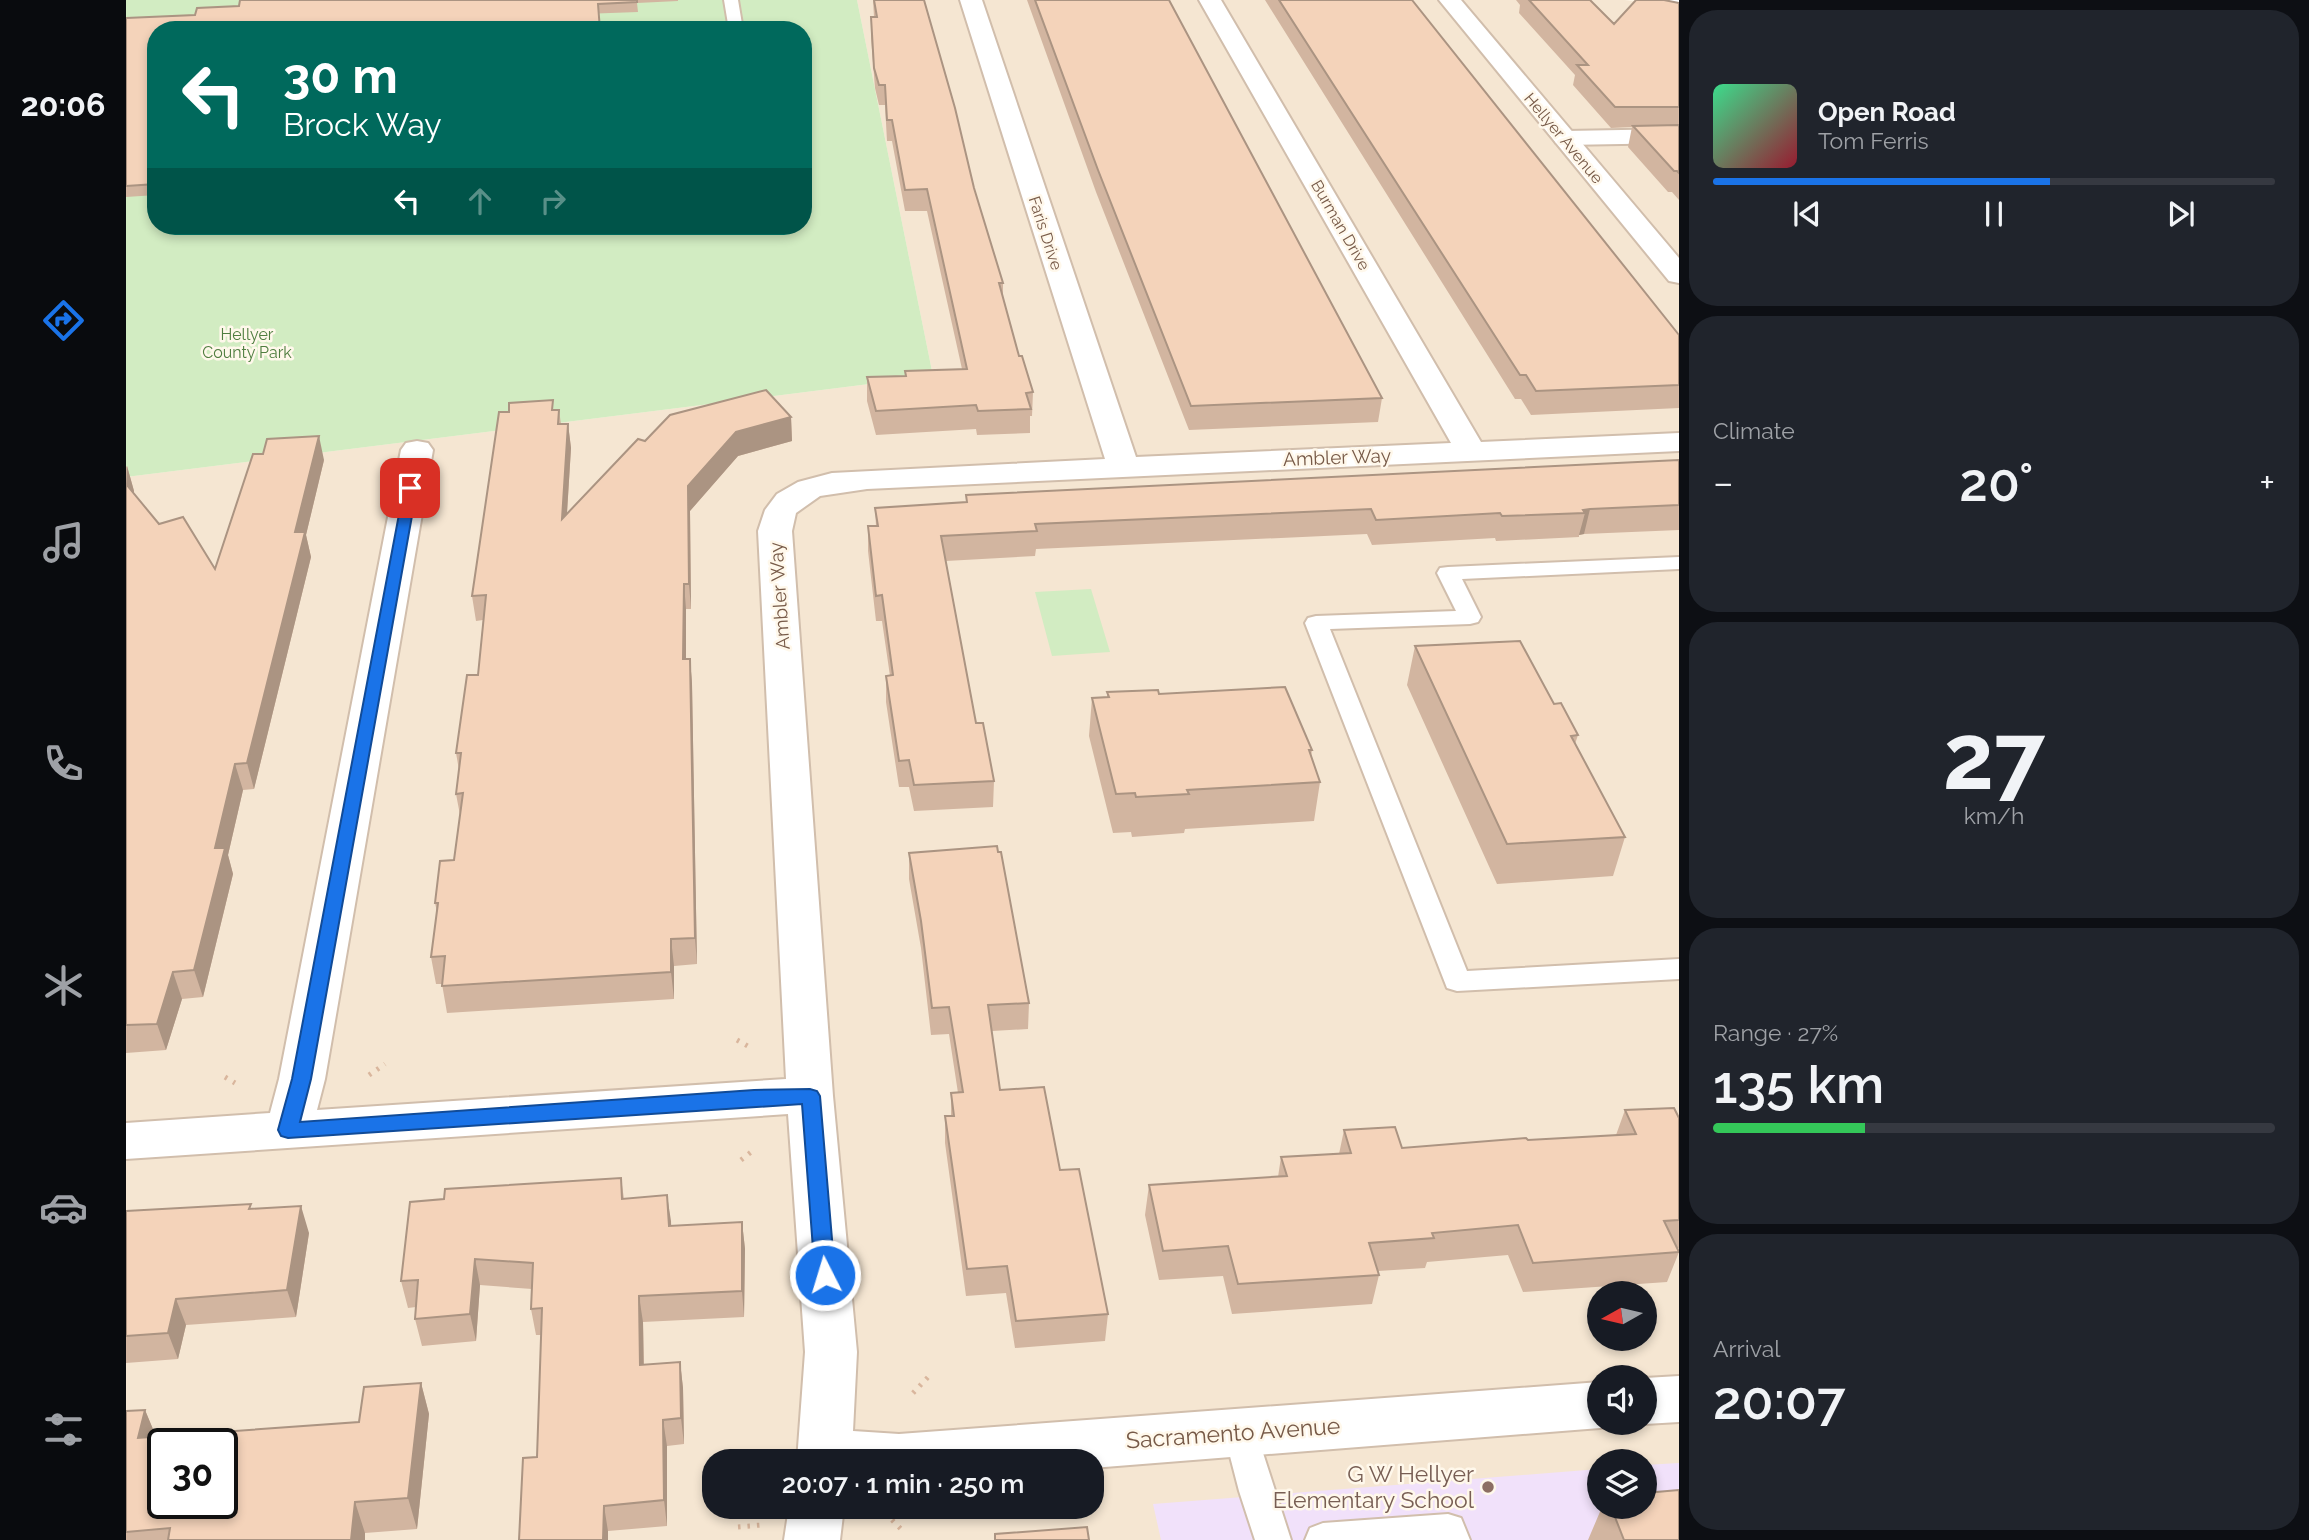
<!DOCTYPE html>
<meta charset="utf-8">
<style>
:root{--surface:#171b24;--page:#20242c;--text:#f1f3f6;--muted:#9ea1a6;--line:#363941;--accent:#1a73e8}
body{margin:0;font-family:Raleway,sans-serif;background:var(--page);color:var(--text);height:100vh;display:flex;flex-direction:column;font-size:26px;white-space:nowrap}
*{box-sizing:border-box;margin:0}
p{font-size:23px;color:var(--muted)}
.icon{flex:none;width:38px;height:38px;fill:none;stroke:currentColor;stroke-width:2;stroke-linecap:round;stroke-linejoin:round}
.map{position:relative;flex:1;overflow:hidden}
.details{display:flex;flex-direction:column;gap:10px;padding:10px;background:#0d0f14;width:630px}
.details>*{flex:none}
.banner{position:absolute;left:21px;top:21px;width:665px;height:214px;border-radius:28px;box-shadow:0 4px 10px #0003;background:#00695c;color:#fff;overflow:hidden}
.needle{width:46px;rotate:262deg}
.controls{position:absolute;left:1461px;top:1281px;display:grid;gap:14px}
.controls a{display:grid;place-items:center;width:70px;height:70px;border-radius:50%;background:var(--surface);box-shadow:0 4px 10px #0003;font-size:35px}
.speed{position:absolute;left:21px;top:1428px;display:flex;gap:14px;font-size:35px;font-weight:700;text-align:center}
.speed>*{display:grid;place-content:center;width:91px;height:91px;border-radius:50%;background:var(--surface);box-shadow:0 4px 10px #0003;line-height:1}
.speed .limit{border:4px solid #111;border-radius:10px;background:#fff;color:#111}
.pin{position:absolute;display:grid;place-items:center;width:60px;height:60px;color:#fff;margin:-30px;border-radius:14px;box-shadow:0 4px 10px #0006}
.me{position:absolute;width:77px;margin:-38px;rotate:355deg;stroke-linejoin:round;filter:drop-shadow(0 0 5px #0008)}
.turn{display:flex;align-items:center;gap:24px;height:147px;padding:0 21px;font-size:32px}
.turn .icon{width:91px;height:91px;stroke-width:2.5}
.turn b{display:block;font-size:49px;line-height:60px}
.lanes{display:flex;align-items:center;height:66px;padding:0 21px;background:#0003;justify-content:center;gap:35px;direction:ltr}
.lanes .off{opacity:.35}
.big{font-size:52px;font-weight:600;line-height:1.1}
.details .widget{flex:1;display:flex;flex-direction:column;justify-content:center;gap:10px;min-width:0;padding:0 24px;border-radius:28px;background:var(--page)}
.details .dial{align-items:center;gap:0}
.dial b{font-size:91px;line-height:1}
.song{display:flex;align-items:center;gap:21px}
.cover{width:84px;height:84px;border-radius:10px;background:linear-gradient(135deg,hsl(150 70% 55%),hsl(350 70% 35%))}
.played{height:7px;border-radius:4px;background:linear-gradient(90deg,var(--accent) 60%,var(--line) 60%)}
.keys{display:flex;justify-content:space-around;direction:ltr}
.heat{display:flex;justify-content:space-between;align-items:center;font-size:38px;direction:ltr}
.charge{height:10px;border-radius:5px;background:linear-gradient(90deg,#34c759 27%,var(--line) 0)}
.trip{position:absolute;left:576px;top:1449px;width:402px;height:70px;border-radius:28px;background:var(--surface);box-shadow:0 4px 10px #0003;font-weight:600;line-height:70px;text-align:center}
main{display:flex;flex:1;min-height:0}
.dock{display:flex;flex-direction:column;width:126px;justify-content:space-around;align-items:center;background:#090b0e;color:var(--muted)}
.dock .icon{width:49px;height:49px}
.dock .on{color:var(--accent)}
.dock b{font-size:32px;color:var(--text)}
.map>svg:first-child{display:block}
.residential{fill:#f5e6d2;fill-rule:evenodd}
.education{fill:#f1e1fa}
.green{fill:#d2ecc2;fill-rule:evenodd}
.lines{fill:none;stroke-linecap:round;stroke-linejoin:round}
.service-casing{stroke:#d1beac;stroke-width:4}
.minor-casing{stroke:#d1beac;stroke-width:4}
.tertiary-casing{stroke:#d1beac;stroke-width:4}
.path{stroke:#d9b69d;stroke-width:5;stroke-dasharray:2.5 7;stroke-linecap:butt}
.service{fill:#fff;fill-rule:evenodd}
.minor{fill:#fff;fill-rule:evenodd}
.tertiary{fill:#fff;fill-rule:evenodd}
.wall{fill:#d2b5a0}
.shaded-wall{fill:#ab9482}
.building{fill:#f4d3ba;stroke:#ab9482;stroke-width:2;fill-rule:evenodd}
.route{fill:#1a73e8;stroke:#114b97;stroke-width:2}
.education-dot{fill:#8d6e63;stroke:#fff8eb;stroke-width:2.5}
.labels{text-anchor:middle;stroke-width:5;stroke-linejoin:round;paint-order:stroke}
.far-street-label{font-size:16px;fill:#775a48;stroke:#fff8eb}
.far-park-label{font-size:16px;fill:#507e40;stroke:#fff8eb}
.street-label{font-size:19px;fill:#775a48;stroke:#fff8eb}
.near-street-label{font-size:23px;fill:#775a48;stroke:#fff8eb}
.near-education-label{font-size:23px;fill:#785e54;stroke:#fff8eb;text-anchor:end}
</style>
<main>
<nav class="dock">
<b>20:06</b>
<svg class="icon on" aria-label="directions" viewBox="0 0 24 24"><path d="M12 3l9 9-9 9-9-9zM9 14v-3h6M13 9l2 2-2 2"/></svg>
<svg class="icon" aria-label="music" viewBox="0 0 24 24"><path d="M9 18V5l10-2v13"/><circle cx="6" cy="18" r="3"/><circle cx="16" cy="16" r="3"/></svg>
<svg class="icon" aria-label="phone" viewBox="0 0 24 24"><path d="M5 4h4l2 5-3 2q2 4 5 5l2-3 5 2v4C11 20 4 13 5 4z"/></svg>
<svg class="icon" aria-label="climate" viewBox="0 0 24 24"><path d="M12 3v18M4 7l16 10M4 17L20 7"/></svg>
<svg class="icon" aria-label="car" viewBox="0 0 24 24"><path d="M5 17H2v-5l4-1 3-4h7l3 4 3 1v5h-3M9 17h6M6 11h13"/><circle cx="7" cy="17" r="2"/><circle cx="17" cy="17" r="2"/></svg>
<svg class="icon" aria-label="filters" viewBox="0 0 24 24"><path d="M4 7h16M4 17h16"/><circle cx="9" cy="7" r="2"/><circle cx="15" cy="17" r="2"/></svg>
</nav>
<div class="map">
<svg width="1553" height="1540" viewBox="0 0 1553 1540">
<rect width="100%" height="100%" fill="#fdf4e4"/>
<path class="residential" d="M 731,0 L 1499,0 L 1553,9 L 1553,1540 L 0,1540 L 0,477 L 807,376 ZM 1474,1293 L 1519,1293 L 1519,1339 L 1474,1339 ZM 1474,1377 L 1519,1377 L 1519,1423 L 1474,1423 ZM 37,1444 L 96,1444 L 96,1503 L 37,1503 ZM 588,1461 L 966,1461 L 966,1507 L 588,1507 ZM 1474,1461 L 1519,1461 L 1519,1507 L 1474,1507 Z"/>
<path class="education" d="M 1553,1463 L 1553,1540 L 1035,1540 L 1027,1504 L 1473,1469 L 1474,1507 L 1519,1507 L 1519,1465 Z"/>
<path class="green" d="M 0,0 L 731,0 L 807,376 L 0,477 ZM 30,30 L 677,30 L 677,226 L 30,226 Z
M 965,589 L 984,652 L 926,656 L 909,592 Z"/>
<g class="lines">
<defs>
<path id="service" d="M 598,0 L 612,0 L 617,30 L 603,30 Z
M 1553,557 L 1553,569 L 1336,579 L 1355,617 L 1352,622 L 1344,624 L 1204,629 L 1341,971 L 1553,959 L 1553,979 L 1331,991 L 1321,988 L 1179,623 L 1182,618 L 1190,616 L 1330,611 L 1311,573 L 1314,568 L 1322,567 Z
M 1115,1418 L 1127,1422 L 1165,1540 L 1129,1540 L 1113,1491 L 1098,1433 L 1103,1422 Z
M 1322,1514 L 1335,1518 L 1344,1540 L 1179,1540 L 1184,1528 L 1197,1523 Z"/>
<path id="minor" d="M 834,0 L 856,0 L 1010,457 L 1325,443 L 1073,0 L 1095,0 L 1355,442 L 1553,433 L 1553,451 L 741,489 L 694,496 L 670,513 L 666,531 L 707,1096 L 731,1352 L 727,1431 L 773,1434 L 1474,1382 L 1474,1423 L 1489,1423 L 1474,1428 L 966,1468 L 966,1461 L 671,1461 L 679,1352 L 662,1114 L 0,1159 L 0,1123 L 144,1113 L 153,1079 L 275,450 L 280,443 L 291,441 L 302,443 L 307,450 L 199,1079 L 191,1110 L 660,1079 L 632,531 L 639,510 L 651,494 L 672,482 L 706,473 L 979,459 Z
M 1553,129 L 1553,143 L 1439,145 L 1430,143 L 1427,138 L 1430,133 L 1439,131 Z
M 1553,1376 L 1553,1422 L 1519,1424 L 1515,1423 L 1519,1423 L 1519,1378 Z
M 663,1507 L 718,1507 L 714,1540 L 658,1540 Z"/>
<path id="tertiary" d="M 1313,0 L 1335,0 L 1553,258 L 1553,283 L 1543,281 Z
M 1533,0 L 1553,0 L 1553,8 L 1537,4 Z"/>
</defs>
<use href="#service" class="service-casing"/>
<use href="#minor" class="minor-casing"/>
<use href="#tertiary" class="tertiary-casing"/>
<path class="path" d="M 611,1040 L 627,1049
M 243,1075 L 259,1064
M 99,1077 L 109,1083
M 615,1160 L 629,1149
M 787,1393 L 804,1375
M 766,1520 L 777,1531
M 612,1527 L 635,1525"/>
<use href="#service" class="service"/>
<use href="#minor" class="minor"/>
<use href="#tertiary" class="tertiary"/>
</g>
<path class="wall" d="M 114,0 L 552,0 L 552,1 L 511,3 L 512,12 L 30,30 L 30,195 L 0,197 L 0,18 L 69,15 L 113,6 Z
M 747,0 L 848,188 L 877,283 L 877,297 L 893,356 L 907,392 L 906,416 L 904,416 L 904,433 L 851,435 L 850,429 L 750,435 L 741,401 L 741,377 L 779,376 L 779,371 L 836,369 L 801,211 L 779,211 L 766,141 L 761,141 L 759,105 L 753,105 L 749,88 L 745,37 L 745,17 L 748,17 Z
M 901,0 L 1043,0 L 1256,398 L 1252,422 L 1063,430 L 970,192 Z
M 1139,0 L 1286,0 L 1553,335 L 1553,408 L 1405,415 L 1395,399 L 1389,399 Z
M 1390,0 L 1464,0 L 1488,24 L 1553,3 L 1553,200 L 1546,192 L 1542,192 L 1502,147 L 1506,127 L 1485,128 L 1447,85 L 1449,75 L 1393,13 L 1394,5 Z
M 433,410 L 435,424 L 442,424 L 445,448 L 441,514 L 519,441 L 665,417 L 666,441 L 612,456 L 564,511 L 565,609 L 560,609 L 560,659 L 564,659 L 566,684 L 571,964 L 548,966 L 548,999 L 321,1013 L 316,984 L 310,984 L 305,957 L 311,912 L 309,903 L 328,860 L 334,815 L 330,794 L 333,770 L 330,753 L 352,675 L 357,620 L 350,621 L 346,596 L 383,412 Z
M 198,460 L 180,535 L 185,557 L 128,789 L 117,790 L 102,855 L 107,874 L 77,997 L 56,999 L 40,1050 L 0,1053 L 0,467 L 1,466 L 8,491 L 8,494 L 33,524 L 89,569 Z
M 1553,460 L 1553,530 L 1458,534 L 1453,535 L 1453,537 L 1370,541 L 1369,538 L 1246,545 L 1241,534 L 910,549 L 909,556 L 820,561 L 850,723 L 868,781 L 867,807 L 788,811 L 783,787 L 773,787 L 760,702 L 760,676 L 764,676 L 756,621 L 750,621 L 742,551 L 742,526 L 750,526 L 749,508 L 840,502 L 840,495 Z
M 1289,646 L 1428,704 L 1452,735 L 1449,744 L 1499,837 L 1487,876 L 1371,884 L 1281,685 Z
M 981,692 L 1186,750 L 1185,756 L 1194,782 L 1188,821 L 1059,829 L 1058,833 L 1006,837 L 1005,832 L 987,833 L 963,736 L 966,698 L 981,697 Z
M 783,853 L 903,1003 L 902,1029 L 866,1031 L 874,1090 L 934,1170 L 982,1314 L 979,1341 L 889,1348 L 880,1293 L 840,1296 L 819,1143 L 819,1116 L 825,1116 L 825,1093 L 832,1093 L 823,1034 L 805,1035 L 795,948 L 783,879 Z
M 1499,1110 L 1553,1118 L 1553,1248 L 1551,1249 L 1553,1252 L 1541,1282 L 1397,1292 L 1382,1255 L 1301,1262 L 1299,1268 L 1252,1271 L 1253,1275 L 1246,1304 L 1106,1314 L 1097,1276 L 1033,1280 L 1019,1215 L 1023,1185 L 1152,1177 L 1155,1157 L 1213,1154 L 1218,1130 L 1276,1148 L 1490,1135 Z
M 495,1178 L 498,1199 L 545,1226 L 616,1222 L 619,1249 L 618,1317 L 517,1322 L 518,1365 L 554,1362 L 557,1388 L 558,1444 L 541,1446 L 541,1526 L 482,1531 L 411,1457 L 415,1335 L 410,1335 L 405,1309 L 406,1289 L 354,1285 L 350,1341 L 296,1346 L 289,1319 L 290,1307 L 282,1308 L 275,1281 L 318,1199 Z
M 127,1209 L 183,1233 L 170,1317 L 60,1325 L 52,1359 L 0,1363 L 0,1211 Z
M 295,1383 L 303,1414 L 291,1529 L 239,1533 L 239,1540 L 0,1540 L 0,1411 L 19,1410 L 30,1437 L 233,1422 Z
M 1476,1507 L 1519,1507 L 1553,1540 L 1462,1540 Z"/>
<path class="shaded-wall" d="M 665,417 L 666,441 L 612,456 L 564,511 L 565,609 L 563,584 L 562,486 L 610,432 Z
M 442,424 L 445,448 L 439,544 L 436,519 Z
M 193,436 L 198,460 L 180,535 L 185,557 L 128,789 L 121,763 L 169,532 Z
M 1,466 L 8,491 L 6,508 L 0,485 Z
M 1464,509 L 1458,534 L 1453,535 L 1459,513 L 1457,510 Z
M 558,584 L 560,609 L 560,684 L 557,659 Z
M 564,659 L 566,684 L 571,964 L 569,938 Z
M 109,764 L 117,790 L 102,855 L 107,874 L 77,997 L 68,970 L 89,848 Z
M 545,939 L 548,966 L 548,999 L 545,972 Z
M 47,972 L 56,999 L 40,1050 L 31,1024 Z
M 541,1195 L 545,1221 L 546,1253 L 543,1226 Z
M 175,1206 L 183,1233 L 170,1317 L 161,1290 Z
M 616,1222 L 619,1249 L 618,1317 L 616,1291 Z
M 349,1259 L 354,1285 L 350,1341 L 344,1314 Z
M 513,1296 L 517,1322 L 518,1392 L 514,1365 Z
M 50,1299 L 60,1325 L 52,1359 L 42,1333 Z
M 554,1362 L 557,1388 L 558,1444 L 555,1418 Z
M 295,1383 L 303,1414 L 291,1529 L 282,1498 Z
M 19,1410 L 32,1441 L 12,1438 Z
M 537,1420 L 541,1446 L 541,1526 L 538,1500 Z
M 229,1502 L 239,1533 L 239,1540 L 225,1540 Z
M 478,1506 L 482,1531 L 482,1540 L 477,1540 Z"/>
<path class="building" d="M 114,0 L 511,0 L 511,2 L 472,4 L 474,30 L 30,30 L 30,184 L 0,186 L 0,18 L 69,15 L 71,8 L 113,6 Z
M 748,0 L 798,0 L 829,108 L 848,188 L 877,283 L 873,283 L 893,356 L 896,356 L 907,392 L 900,393 L 905,409 L 852,411 L 850,405 L 750,411 L 741,377 L 780,376 L 779,371 L 841,369 L 801,189 L 779,190 L 766,120 L 761,120 L 759,85 L 753,85 L 748,68 L 745,17 L 751,17 Z
M 909,0 L 1043,0 L 1256,398 L 1065,406 L 972,170 Z
M 1153,0 L 1286,0 L 1553,335 L 1553,385 L 1410,391 L 1400,375 L 1394,375 Z
M 1403,0 L 1464,0 L 1488,24 L 1510,0 L 1538,0 L 1553,3 L 1553,107 L 1489,107 L 1451,65 L 1462,65 Z
M 1553,125 L 1553,173 L 1551,171 L 1548,171 L 1507,126 Z
M 640,390 L 665,417 L 610,432 L 562,486 L 563,584 L 558,584 L 557,659 L 564,659 L 569,938 L 545,939 L 545,972 L 316,986 L 319,956 L 305,957 L 312,903 L 309,903 L 314,861 L 328,860 L 337,793 L 330,794 L 335,753 L 330,753 L 341,675 L 352,675 L 360,595 L 346,596 L 373,412 L 383,412 L 383,403 L 427,400 L 426,410 L 433,410 L 432,424 L 442,424 L 436,519 L 512,439 L 519,441 L 544,415 Z
M 193,436 L 169,532 L 179,532 L 121,763 L 109,764 L 89,848 L 99,848 L 68,970 L 47,972 L 31,1024 L 0,1025 L 0,484 L 33,524 L 57,517 L 89,569 L 127,454 L 137,454 L 141,439 Z
M 1553,460 L 1553,505 L 1464,509 L 1457,510 L 1459,513 L 1376,516 L 1374,513 L 1250,520 L 1245,509 L 909,524 L 911,531 L 815,536 L 850,723 L 857,723 L 868,781 L 788,785 L 783,760 L 773,761 L 760,676 L 767,675 L 756,595 L 750,596 L 742,526 L 752,526 L 749,508 L 841,502 L 840,495 Z
M 1394,641 L 1428,704 L 1435,703 L 1452,735 L 1445,736 L 1499,837 L 1381,844 L 1289,646 Z
M 1159,687 L 1186,750 L 1183,750 L 1194,782 L 1061,790 L 1063,794 L 1010,797 L 1009,793 L 990,794 L 966,698 L 983,697 L 981,692 L 1032,690 L 1033,694 Z
M 871,846 L 872,852 L 875,852 L 903,1003 L 862,1005 L 874,1090 L 918,1087 L 934,1170 L 953,1169 L 982,1314 L 890,1321 L 881,1266 L 841,1269 L 819,1116 L 828,1116 L 825,1093 L 837,1092 L 823,1007 L 806,1008 L 795,921 L 783,853 Z
M 1548,1108 L 1553,1118 L 1553,1220 L 1538,1221 L 1553,1252 L 1407,1263 L 1392,1225 L 1306,1233 L 1308,1238 L 1243,1243 L 1253,1275 L 1112,1284 L 1102,1246 L 1037,1251 L 1023,1185 L 1161,1176 L 1155,1157 L 1225,1153 L 1218,1130 L 1269,1127 L 1276,1148 L 1400,1138 L 1402,1140 L 1510,1134 L 1499,1110 Z
M 495,1178 L 496,1199 L 541,1195 L 543,1226 L 616,1222 L 616,1291 L 513,1296 L 514,1365 L 554,1362 L 555,1418 L 537,1420 L 538,1500 L 478,1506 L 477,1540 L 393,1540 L 397,1458 L 411,1457 L 416,1308 L 405,1309 L 407,1263 L 349,1259 L 344,1314 L 289,1319 L 292,1280 L 275,1281 L 284,1202 L 318,1199 L 319,1189 Z
M 125,1204 L 123,1209 L 175,1206 L 161,1290 L 50,1299 L 42,1333 L 0,1336 L 0,1211 Z
M 295,1383 L 282,1498 L 229,1502 L 225,1540 L 42,1540 L 44,1528 L 0,1532 L 0,1411 L 19,1410 L 12,1438 L 233,1422 L 238,1387 ZM 37,1444 L 96,1444 L 96,1503 L 37,1503 Z
M 1553,1490 L 1553,1540 L 1498,1540 L 1485,1507 L 1519,1507 L 1519,1493 Z
M 961,1527 L 963,1540 L 869,1540 L 869,1534 Z"/>
<path class="route" d="M 284,484 L 291,488 L 185,1079 L 174,1122 L 628,1090 L 684,1089 L 691,1091 L 694,1096 L 709,1275 L 706,1281 L 699,1284 L 692,1281 L 689,1275 L 676,1104 L 162,1138 L 155,1136 L 152,1130 L 166,1079 L 278,488 Z"/>
<circle class="education-dot" cx="1362" cy="1487" r="7"/>
<g class="labels">
<g class="far-street-label">
<text transform="translate(1438 138) rotate(50)" y="6">Hellyer Avenue</text>
<text transform="translate(1215 225) rotate(60)" y="6">Burman Drive</text>
<text transform="translate(920 233) rotate(72)" y="6">Faris Drive</text>
</g>
<g class="far-park-label">
<text x="121" y="340">Hellyer<tspan x="121" dy="18">County Park</tspan></text>
</g>
<g class="street-label">
<text transform="translate(1211 457) rotate(-2)" y="7">Ambler Way</text>
<text transform="translate(653 596) rotate(-94)" y="7">Ambler Way</text>
</g>
<g class="near-street-label">
<text transform="translate(1107 1433) rotate(-4)" y="8">Sacramento Avenue</text>
</g>
<g class="near-education-label">
<text x="1348" y="1482">G W Hellyer<tspan x="1348" dy="26">Elementary School</tspan></text>
</g>
</g>
</svg>
<div class="controls">
<a><svg class="needle" viewBox="-14 -14 28 28"><path d="M0-13l5 13h-10z" fill="#e53935"/><path d="M0 13l5-13h-10z" fill="#9ea1a6"/></svg></a>
<a><svg class="icon" aria-label="sound" viewBox="0 0 24 24"><path d="M4 9h4l5-4v14l-5-4H4zM17 9q2 3 0 6"/></svg></a>
<a><svg class="icon" aria-label="layers" viewBox="0 0 24 24"><path d="M12 4l9 5-9 5-9-5zM3 14l9 5 9-5"/></svg></a>
</div>
<div class="speed"><div class="limit">30</div></div>
<div class="pin" style="left:284px;top:488px;background:#d93025"><svg class="icon" aria-label="arrive" viewBox="0 0 24 24"><path d="M6 21V4h12l-3 4 3 4H6"/></svg></div>
<svg class="me" style="left:699px;top:1275px" viewBox="-20 -20 40 40"><circle r="17" fill="#1a73e8" stroke="#fff" stroke-width="3"/><path d="M0-11L8 9 0 5-8 9z" fill="#fff"/></svg>
<div class="trip">20:07 · 1 min · 250 m</div>
<div class="banner">
<div class="turn"><svg class="icon" aria-label="left" viewBox="0 0 24 24"><path d="M17 20v-9H6M10 6l-5 5 5 5"/></svg><div><b>30 m</b>Brock Way</div></div>
<div class="lanes"><svg class="icon" aria-label="left" viewBox="0 0 24 24"><path d="M17 20v-9H6M10 6l-5 5 5 5"/></svg><svg class="icon off" aria-label="ahead" viewBox="0 0 24 24"><path d="M12 20V5M6 11l6-6 6 6"/></svg><svg class="icon off" aria-label="right" viewBox="0 0 24 24"><path d="M7 20v-9h11M14 6l5 5-5 5"/></svg></div>
</div>
</div>
<section class="details">
<div class="widget">
<div class="song"><i class="cover"></i><div><b>Open Road</b><p>Tom Ferris</p></div></div>
<div class="played"></div>
<div class="keys"><svg class="icon" aria-label="previous" viewBox="0 0 24 24"><path d="M18 5L8 12l10 7zM5 5v14"/></svg><svg class="icon" aria-label="pause" viewBox="0 0 24 24"><path d="M8 5v14M16 5v14"/></svg><svg class="icon" aria-label="next" viewBox="0 0 24 24"><path d="M6 5l10 7-10 7zM19 5v14"/></svg></div>
</div>
<div class="widget"><p>Climate</p>
<div class="heat"><a>−</a><b class="big">20°</b><a>+</a></div>
</div>
<div class="widget dial"><b>27</b><p>km/h</p></div>
<div class="widget"><p>Range · 27%</p><b class="big">135 km</b><div class="charge"></div></div>
<div class="widget"><p>Arrival</p><b class="big">20:07</b></div>
</section>
</main>
